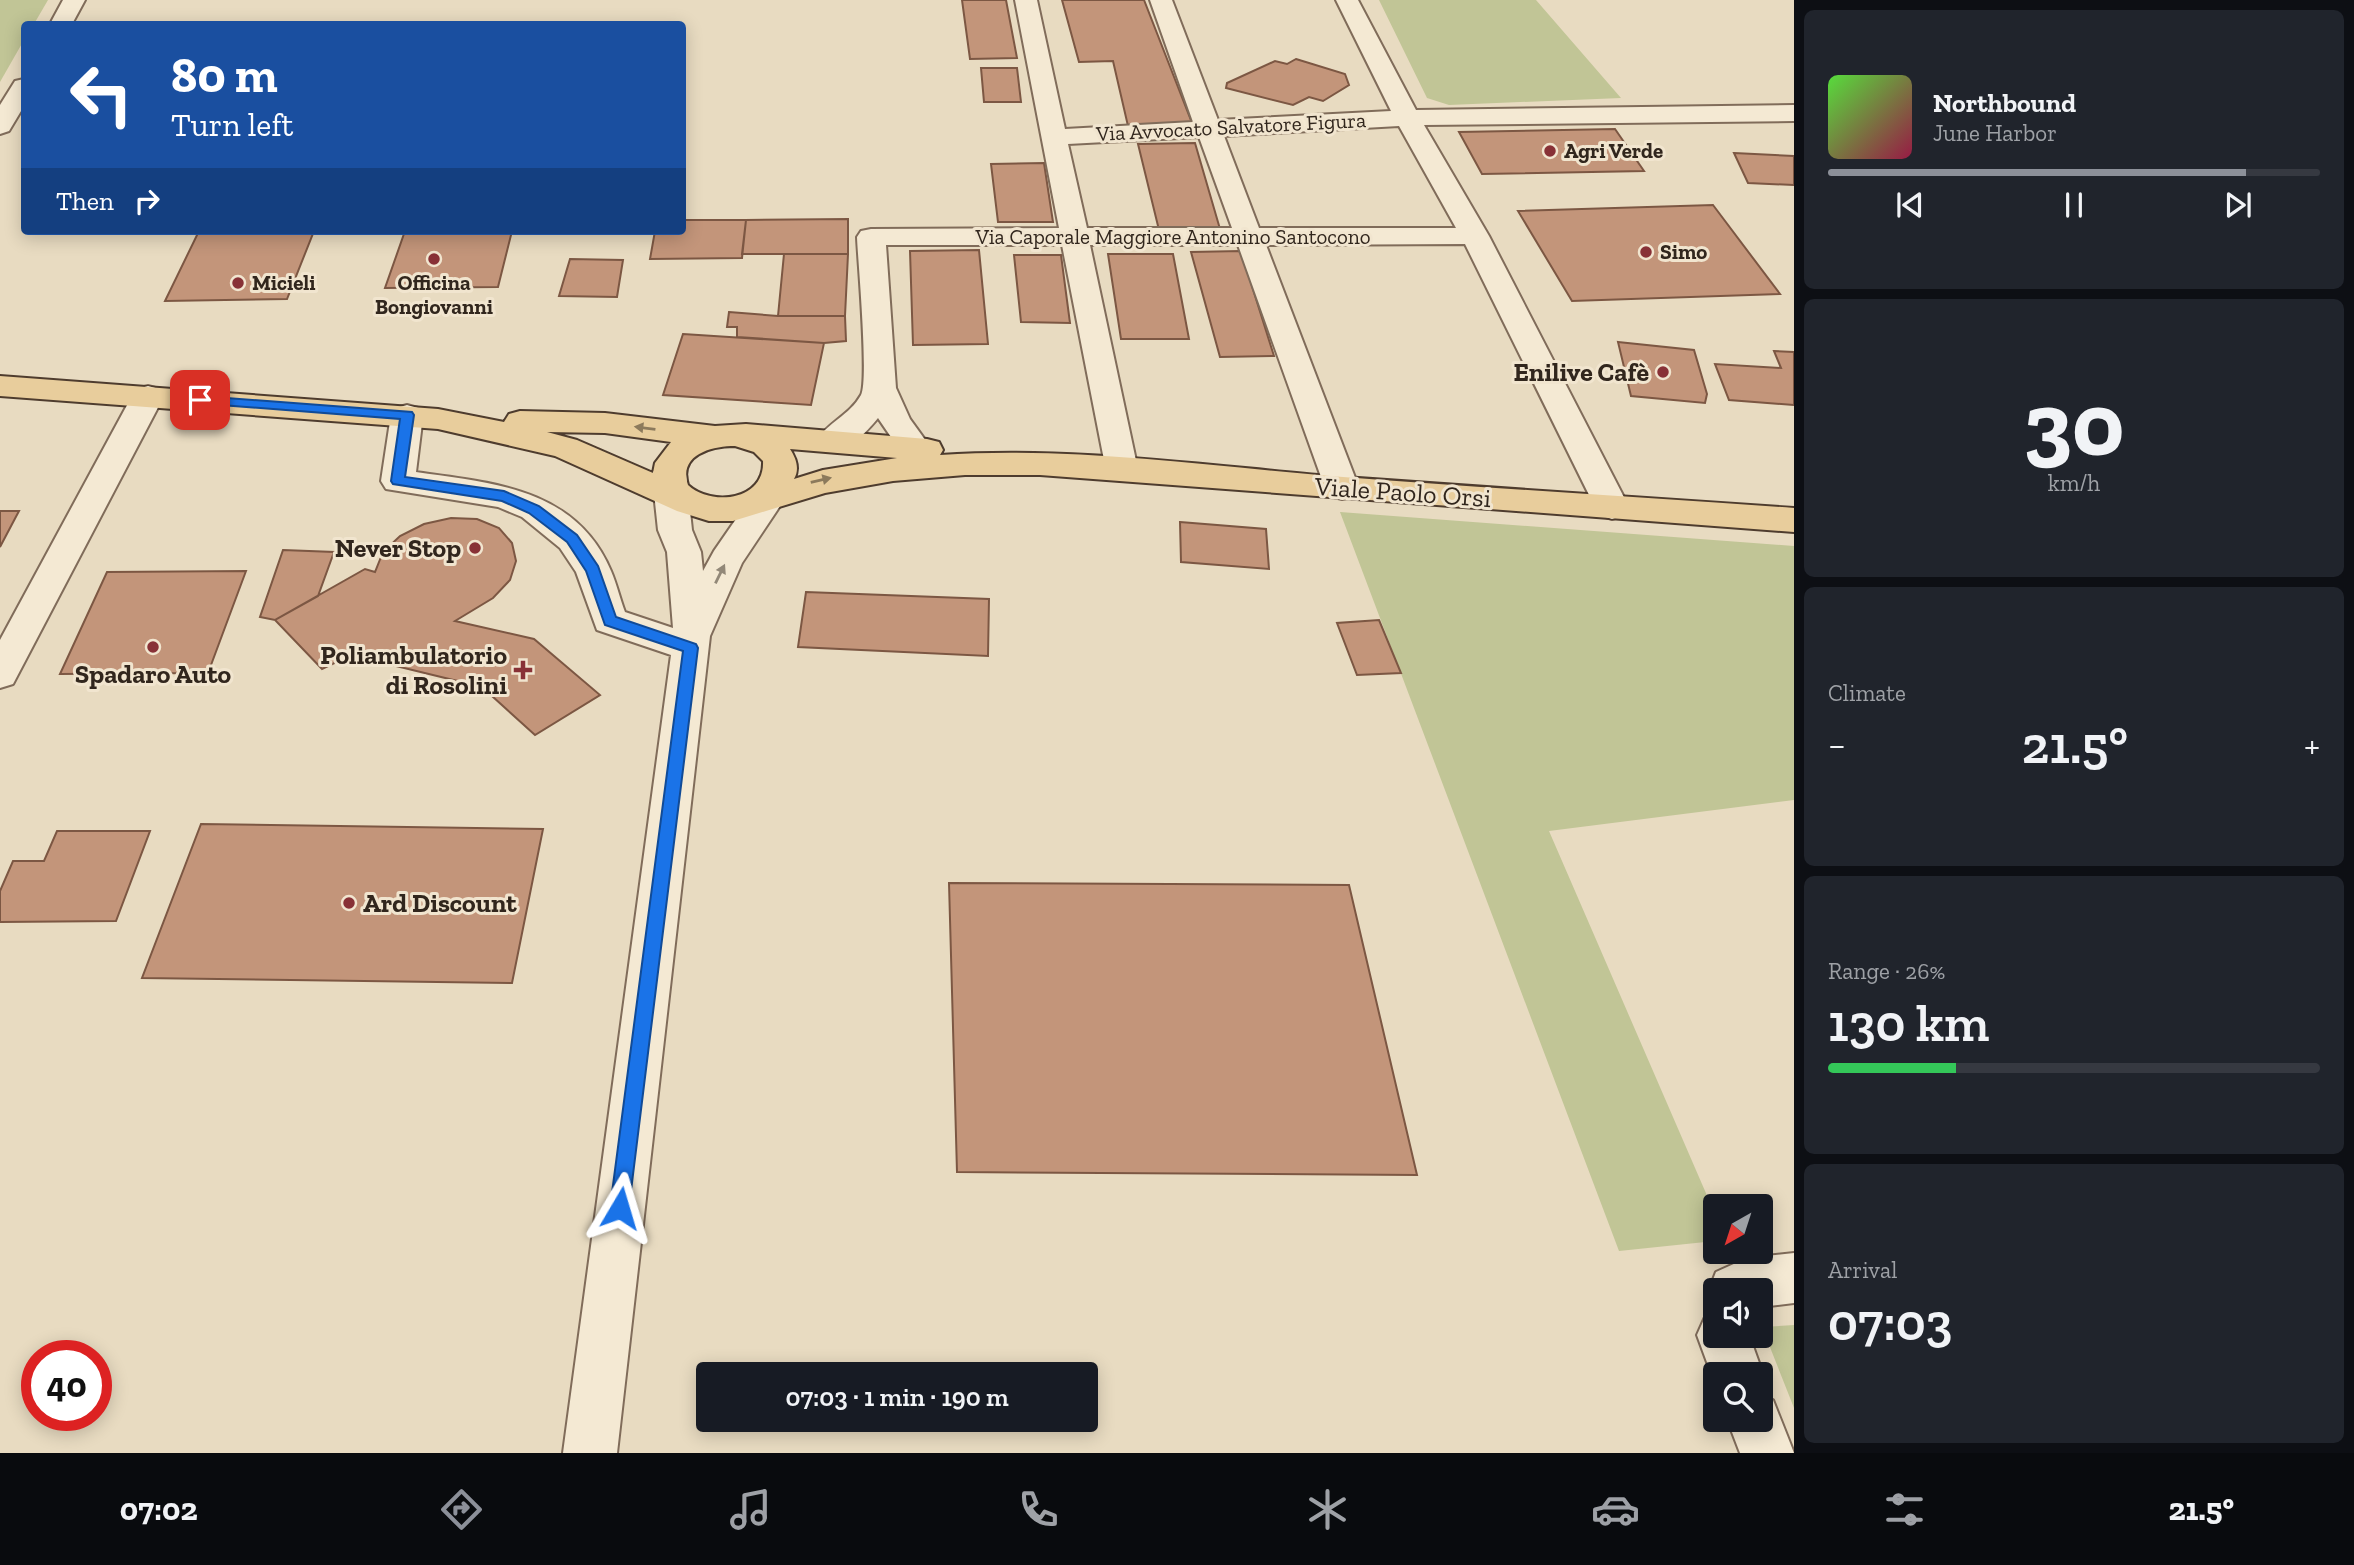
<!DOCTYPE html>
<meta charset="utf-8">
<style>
:root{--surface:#171b24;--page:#20242c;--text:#f1f3f6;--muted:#9ea1a6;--line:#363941;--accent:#8c9099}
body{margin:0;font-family:"Zilla Slab",serif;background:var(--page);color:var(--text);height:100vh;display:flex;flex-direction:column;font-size:26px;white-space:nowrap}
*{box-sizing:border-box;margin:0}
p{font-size:23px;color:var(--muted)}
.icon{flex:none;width:38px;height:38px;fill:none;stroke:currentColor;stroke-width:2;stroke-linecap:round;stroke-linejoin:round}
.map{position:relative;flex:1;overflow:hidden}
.panel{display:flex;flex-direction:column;gap:10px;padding:10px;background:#0d0f14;width:560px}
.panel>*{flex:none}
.guide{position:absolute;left:21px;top:21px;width:665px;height:214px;border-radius:7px;box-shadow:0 4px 18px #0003;background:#1a4fa0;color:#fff;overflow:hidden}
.needle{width:46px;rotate:219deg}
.fabs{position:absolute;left:1703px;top:1194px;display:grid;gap:14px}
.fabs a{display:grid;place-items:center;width:70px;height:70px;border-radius:7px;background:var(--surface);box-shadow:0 4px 18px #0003;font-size:35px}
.speed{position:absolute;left:21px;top:1340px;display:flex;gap:14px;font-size:35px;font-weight:700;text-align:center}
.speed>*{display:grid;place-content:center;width:91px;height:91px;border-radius:50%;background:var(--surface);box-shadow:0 4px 18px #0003;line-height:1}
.speed .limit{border:10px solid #d22;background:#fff;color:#111}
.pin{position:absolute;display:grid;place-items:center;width:60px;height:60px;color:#fff;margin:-30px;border-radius:14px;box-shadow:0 4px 10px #0006}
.me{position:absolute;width:77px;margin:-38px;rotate:7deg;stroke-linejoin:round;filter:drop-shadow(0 0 5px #0008)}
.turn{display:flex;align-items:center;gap:24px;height:147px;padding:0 35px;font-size:32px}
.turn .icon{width:91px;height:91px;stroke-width:2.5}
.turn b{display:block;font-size:49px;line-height:60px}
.then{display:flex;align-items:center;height:66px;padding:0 35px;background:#0003;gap:14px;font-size:26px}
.big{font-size:52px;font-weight:600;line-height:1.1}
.panel .tile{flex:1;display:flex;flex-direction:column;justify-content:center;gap:10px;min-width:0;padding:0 24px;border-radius:10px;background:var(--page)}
.panel .dial{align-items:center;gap:0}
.dial b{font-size:91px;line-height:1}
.song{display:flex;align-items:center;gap:21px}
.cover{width:84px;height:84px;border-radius:10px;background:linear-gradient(135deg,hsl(110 70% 55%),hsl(340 70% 35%))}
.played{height:7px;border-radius:4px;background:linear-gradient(90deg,var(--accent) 85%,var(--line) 85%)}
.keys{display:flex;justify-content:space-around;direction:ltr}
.heat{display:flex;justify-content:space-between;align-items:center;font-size:38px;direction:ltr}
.charge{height:10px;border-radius:5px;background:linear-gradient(90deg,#34c759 26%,var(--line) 0)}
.trip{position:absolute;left:696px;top:1362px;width:402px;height:70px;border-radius:7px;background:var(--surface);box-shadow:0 4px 18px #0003;font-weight:600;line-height:70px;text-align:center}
.menu{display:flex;height:112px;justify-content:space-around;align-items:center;background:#090b0e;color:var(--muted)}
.menu .icon{width:49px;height:49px}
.menu .selected{color:var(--accent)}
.menu b{font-size:32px;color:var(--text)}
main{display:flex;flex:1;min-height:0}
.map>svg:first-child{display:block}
.green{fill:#c1c596}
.building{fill:#c3957a;stroke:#7c5743;stroke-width:2}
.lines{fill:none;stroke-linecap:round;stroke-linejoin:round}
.minor-casing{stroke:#806c5a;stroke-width:4}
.major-casing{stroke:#4e3c2e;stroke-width:4}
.minor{fill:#f4e9d3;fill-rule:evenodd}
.major{fill:#e8cd9c;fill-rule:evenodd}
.oneway{fill:#8c7a5c}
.oneway2{fill:#928878}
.route{fill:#1a73e8;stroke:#114b97;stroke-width:2}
.poi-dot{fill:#883136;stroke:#f1e5cf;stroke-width:2.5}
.labels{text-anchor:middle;stroke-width:6;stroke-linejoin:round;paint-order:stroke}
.far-street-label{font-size:21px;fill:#31261d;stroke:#f1e5cf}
.far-poi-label{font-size:21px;font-weight:bold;fill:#31261d;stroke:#f1e5cf;text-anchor:start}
.poi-label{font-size:26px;font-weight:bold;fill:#31261d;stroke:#f1e5cf;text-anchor:end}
.street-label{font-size:26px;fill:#31261d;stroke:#f1e5cf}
</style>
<main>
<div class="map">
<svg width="1794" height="1453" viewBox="0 0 1794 1453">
<rect width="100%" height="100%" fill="#e8dbc1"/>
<path class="green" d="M 0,0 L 48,0 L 34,24 L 24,24 L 24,40 L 0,82 Z
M 1379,0 L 1536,0 L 1621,98 L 1449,105 L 1427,98 Z
M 1340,512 L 1794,546 L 1794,800 L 1549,831 L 1715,1214 L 1715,1241 L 1619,1251 Z
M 1794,1325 L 1794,1408 L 1762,1327 Z"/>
<path class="building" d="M 962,0 L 1006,0 L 1017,58 L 970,59 Z
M 1062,0 L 1144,0 L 1192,123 L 1128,126 L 1113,61 L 1079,62 Z
M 1296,59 L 1345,74 L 1349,85 L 1323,101 L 1309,97 L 1293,105 L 1226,88 L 1227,83 L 1275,61 L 1287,64 Z
M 981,68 L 1017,68 L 1021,102 L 984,102 Z
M 1615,129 L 1644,171 L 1482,174 L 1459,132 Z
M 1195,143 L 1220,229 L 1159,230 L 1138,144 Z
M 1734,153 L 1794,156 L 1794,185 L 1748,183 Z
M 1044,163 L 1053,222 L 998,222 L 991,164 Z
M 1713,205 L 1780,294 L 1572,301 L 1518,211 Z
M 848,219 L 848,254 L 742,254 L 746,220 Z
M 682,220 L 746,220 L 742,258 L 650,259 L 655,231 L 682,231 Z
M 199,231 L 314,231 L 287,299 L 165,301 Z
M 405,231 L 512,231 L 498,287 L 385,288 Z
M 979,250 L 988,344 L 913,345 L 910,251 Z
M 1241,251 L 1274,356 L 1220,357 L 1191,252 Z
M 784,254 L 848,254 L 845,316 L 778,316 Z
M 1108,254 L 1173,254 L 1189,339 L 1121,339 Z
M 1014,255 L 1061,255 L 1070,323 L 1021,322 Z
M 570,259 L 623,260 L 617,297 L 559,296 Z
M 729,312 L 778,316 L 845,316 L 846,341 L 824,343 L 737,337 L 737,327 L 727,327 Z
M 683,334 L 824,343 L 811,405 L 663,395 Z
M 1618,342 L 1694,350 L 1707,394 L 1705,403 L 1631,396 Z
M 1774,351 L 1794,352 L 1794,405 L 1729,400 L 1715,364 L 1781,368 Z
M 0,511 L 19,511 L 0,547 Z
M 451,518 L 477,519 L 499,528 L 512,543 L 516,561 L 510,580 L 493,598 L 455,621 L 534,639 L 600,695 L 535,735 L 482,687 L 351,655 L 322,669 L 275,620 L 365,569 L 375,572 L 383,552 L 400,536 L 424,524 Z
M 1180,522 L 1266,529 L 1269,569 L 1181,562 Z
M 283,550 L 334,552 L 318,596 L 275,620 L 260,617 Z
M 246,571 L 208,673 L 60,674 L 107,572 Z
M 806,592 L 989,599 L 988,656 L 798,647 Z
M 1379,620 L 1401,673 L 1357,675 L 1337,623 Z
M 201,824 L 543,829 L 512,983 L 142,978 Z
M 57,831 L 150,831 L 116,921 L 0,922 L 0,891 L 13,861 L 44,861 Z
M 949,883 L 1349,885 L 1417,1175 L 957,1172 Z"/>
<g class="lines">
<defs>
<path id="minor" d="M 63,0 L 85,0 L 72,24 L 50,24 Z
M 1015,0 L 1037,0 L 1065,129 L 1193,122 L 1150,0 L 1172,0 L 1218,120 L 1391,111 L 1336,0 L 1358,0 L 1416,110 L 1794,105 L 1794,121 L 1424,125 L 1489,236 L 1629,507 L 1624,515 L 1612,519 L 1600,515 L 1595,507 L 1465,244 L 1266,245 L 1359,488 L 1354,496 L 1342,499 L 1330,496 L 1325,488 L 1238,245 L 1090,245 L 1138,470 L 1134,478 L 1122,481 L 1110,478 L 1106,470 L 1062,245 L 886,245 L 896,388 L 910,419 L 931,448 L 926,456 L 915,459 L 904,456 L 878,418 C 863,436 845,455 821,449 L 816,441 C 827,423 850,415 861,395 C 869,380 858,262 857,237 L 861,231 L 871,229 L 1059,228 ZM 1399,126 L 1456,228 L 1259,228 L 1224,136 ZM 1199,137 L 1232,228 L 1087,228 L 1068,144 Z
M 24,79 L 24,106 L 9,131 L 0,134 L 0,105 L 15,81 Z
M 148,386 L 159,389 L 164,396 L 13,684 L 0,688 L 0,640 L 132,396 L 137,389 Z
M 407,405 L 418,408 L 423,415 L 416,472 C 493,483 576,488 611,571 C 617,585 620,599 625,612 L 673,628 L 667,552 L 658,530 L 652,474 L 657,466 L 669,463 L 681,466 L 686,474 L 692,530 L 701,552 L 703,571 L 714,551 L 765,477 L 777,474 L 789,477 L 794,485 L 742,563 L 710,636 L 617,1453 L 563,1453 L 671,655 L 597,630 L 576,572 L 560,548 L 522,517 L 498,507 L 386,489 L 381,481 L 391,415 L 396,408 Z
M 1794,1253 L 1794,1303 L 1760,1307 L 1760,1290 L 1715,1290 L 1715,1305 L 1709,1290 L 1716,1272 L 1747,1258 Z
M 1715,1313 L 1715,1335 L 1749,1335 L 1763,1374 L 1760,1381 L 1760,1374 L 1715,1374 L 1715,1384 L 1697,1335 L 1705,1317 Z
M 1760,1395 L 1773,1400 L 1794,1453 L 1740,1453 L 1727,1419 L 1760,1419 Z"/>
<path id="major" d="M 0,376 L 438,409 L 504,422 L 509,414 L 520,411 L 605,413 L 715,426 L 746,424 L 927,439 L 939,442 L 943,450 L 940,455 C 1070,446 1201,465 1330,476 C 1485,488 1639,497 1794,508 L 1794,532 L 1040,475 L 965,475 L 893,481 L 825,493 L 733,521 L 709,521 L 677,511 L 555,456 L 438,429 L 0,396 ZM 547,432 L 605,433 L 671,442 L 655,463 L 653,473 L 577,440 ZM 735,446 L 754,452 L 763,461 C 765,500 712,507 688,485 C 678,455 711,446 735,446 ZM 790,449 L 897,458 L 823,470 L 794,479 C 800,469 796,458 790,449 Z"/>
</defs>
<use href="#minor" class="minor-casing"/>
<use href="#major" class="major-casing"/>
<use href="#minor" class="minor"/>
<use href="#major" class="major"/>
</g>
<defs><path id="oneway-solid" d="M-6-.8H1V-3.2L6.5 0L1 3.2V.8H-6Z" transform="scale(1.75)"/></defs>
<g class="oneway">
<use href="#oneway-solid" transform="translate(645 428) rotate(-173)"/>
<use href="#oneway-solid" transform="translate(821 480) rotate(-13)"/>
</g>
<use class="oneway2" href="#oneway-solid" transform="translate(720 574) rotate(-64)"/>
<path class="route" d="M 200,396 L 412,412 L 414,415 L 405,477 L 504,491 L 539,506 L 577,535 L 598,566 L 616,617 L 696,644 L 698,648 L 628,1215 L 620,1218 L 613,1215 L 610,1208 L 683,651 L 605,625 L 586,571 L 567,542 L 529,513 L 502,501 L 393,484 L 391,481 L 400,419 L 195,403 L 195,397 Z"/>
<g class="poi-dot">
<circle cx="1550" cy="151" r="7"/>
<circle cx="1646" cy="252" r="7"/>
<circle cx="434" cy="259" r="7"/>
<circle cx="238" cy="283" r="7"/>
<circle cx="1663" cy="372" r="7"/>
<circle cx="475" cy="548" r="7"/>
<circle cx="153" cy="647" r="7"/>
<path d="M519.5 659.5h7v7h7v7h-7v7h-7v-7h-7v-7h7z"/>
<circle cx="349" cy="903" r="7"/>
</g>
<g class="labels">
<g class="far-street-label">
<text transform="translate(1231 127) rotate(-3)" y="7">Via Avvocato Salvatore Figura</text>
<text x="1173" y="244">Via Caporale Maggiore Antonino Santocono</text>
</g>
<g class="far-poi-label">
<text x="1564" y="158">Agri Verde</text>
<text x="1660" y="259">Simo</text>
<text x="252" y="290">Micieli</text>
<text x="434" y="290" text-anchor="middle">Officina<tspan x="434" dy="24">Bongiovanni</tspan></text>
</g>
<g class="poi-label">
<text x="1649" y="381">Enilive Cafè</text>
<text x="461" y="557">Never Stop</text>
<text x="507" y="664">Poliambulatorio<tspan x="507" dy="30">di Rosolini</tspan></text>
<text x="153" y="683" text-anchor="middle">Spadaro Auto</text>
<text x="363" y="912" text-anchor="start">Ard Discount</text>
</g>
<g class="street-label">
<text transform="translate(1403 492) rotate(4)" y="9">Viale Paolo Orsi</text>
</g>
</g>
</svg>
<div class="fabs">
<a><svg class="needle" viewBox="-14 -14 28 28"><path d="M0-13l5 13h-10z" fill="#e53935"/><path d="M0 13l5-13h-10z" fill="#9ea1a6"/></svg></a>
<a><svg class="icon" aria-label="sound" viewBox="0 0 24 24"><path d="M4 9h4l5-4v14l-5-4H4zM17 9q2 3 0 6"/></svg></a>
<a><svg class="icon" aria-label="search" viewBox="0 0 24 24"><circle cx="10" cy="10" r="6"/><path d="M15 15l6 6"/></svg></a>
</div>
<div class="speed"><div class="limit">40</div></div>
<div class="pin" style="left:200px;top:400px;background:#d93025"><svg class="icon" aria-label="arrive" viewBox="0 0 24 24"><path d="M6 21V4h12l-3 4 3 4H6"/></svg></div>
<svg class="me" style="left:620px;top:1208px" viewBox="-20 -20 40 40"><path d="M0-17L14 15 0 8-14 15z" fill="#1a73e8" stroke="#fff" stroke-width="4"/></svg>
<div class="trip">07:03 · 1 min · 190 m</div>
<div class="guide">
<div class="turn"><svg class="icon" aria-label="left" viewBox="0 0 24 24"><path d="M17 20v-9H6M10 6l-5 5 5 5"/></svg><div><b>80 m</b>Turn left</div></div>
<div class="then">Then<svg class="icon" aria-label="right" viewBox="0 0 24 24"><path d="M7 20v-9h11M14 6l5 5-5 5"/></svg></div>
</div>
</div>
<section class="panel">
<div class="tile">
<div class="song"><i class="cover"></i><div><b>Northbound</b><p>June Harbor</p></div></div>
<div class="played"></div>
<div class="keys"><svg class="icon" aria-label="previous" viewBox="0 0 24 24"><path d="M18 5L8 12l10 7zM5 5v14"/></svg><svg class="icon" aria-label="pause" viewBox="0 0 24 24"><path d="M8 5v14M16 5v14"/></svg><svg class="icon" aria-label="next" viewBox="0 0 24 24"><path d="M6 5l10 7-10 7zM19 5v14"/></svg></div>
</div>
<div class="tile dial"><b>30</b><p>km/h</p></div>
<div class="tile"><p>Climate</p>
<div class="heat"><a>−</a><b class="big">21.5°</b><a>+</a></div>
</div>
<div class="tile"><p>Range · 26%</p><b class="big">130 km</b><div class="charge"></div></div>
<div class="tile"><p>Arrival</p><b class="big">07:03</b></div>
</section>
</main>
<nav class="menu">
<b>07:02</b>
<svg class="icon selected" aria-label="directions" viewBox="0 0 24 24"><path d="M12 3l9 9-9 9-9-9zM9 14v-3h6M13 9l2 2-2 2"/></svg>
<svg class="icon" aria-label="music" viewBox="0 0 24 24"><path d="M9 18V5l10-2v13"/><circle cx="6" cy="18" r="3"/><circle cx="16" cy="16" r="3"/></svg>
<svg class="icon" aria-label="phone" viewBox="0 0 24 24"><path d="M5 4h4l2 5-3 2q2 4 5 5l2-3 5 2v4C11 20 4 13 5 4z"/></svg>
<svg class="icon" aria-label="climate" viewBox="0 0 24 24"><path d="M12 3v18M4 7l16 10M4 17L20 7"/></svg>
<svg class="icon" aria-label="car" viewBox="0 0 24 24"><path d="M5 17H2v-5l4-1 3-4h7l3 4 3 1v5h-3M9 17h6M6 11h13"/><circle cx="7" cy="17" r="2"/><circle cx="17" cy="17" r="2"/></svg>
<svg class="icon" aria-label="filters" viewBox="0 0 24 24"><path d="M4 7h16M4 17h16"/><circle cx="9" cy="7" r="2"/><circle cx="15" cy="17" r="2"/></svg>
<b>21.5°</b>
</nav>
